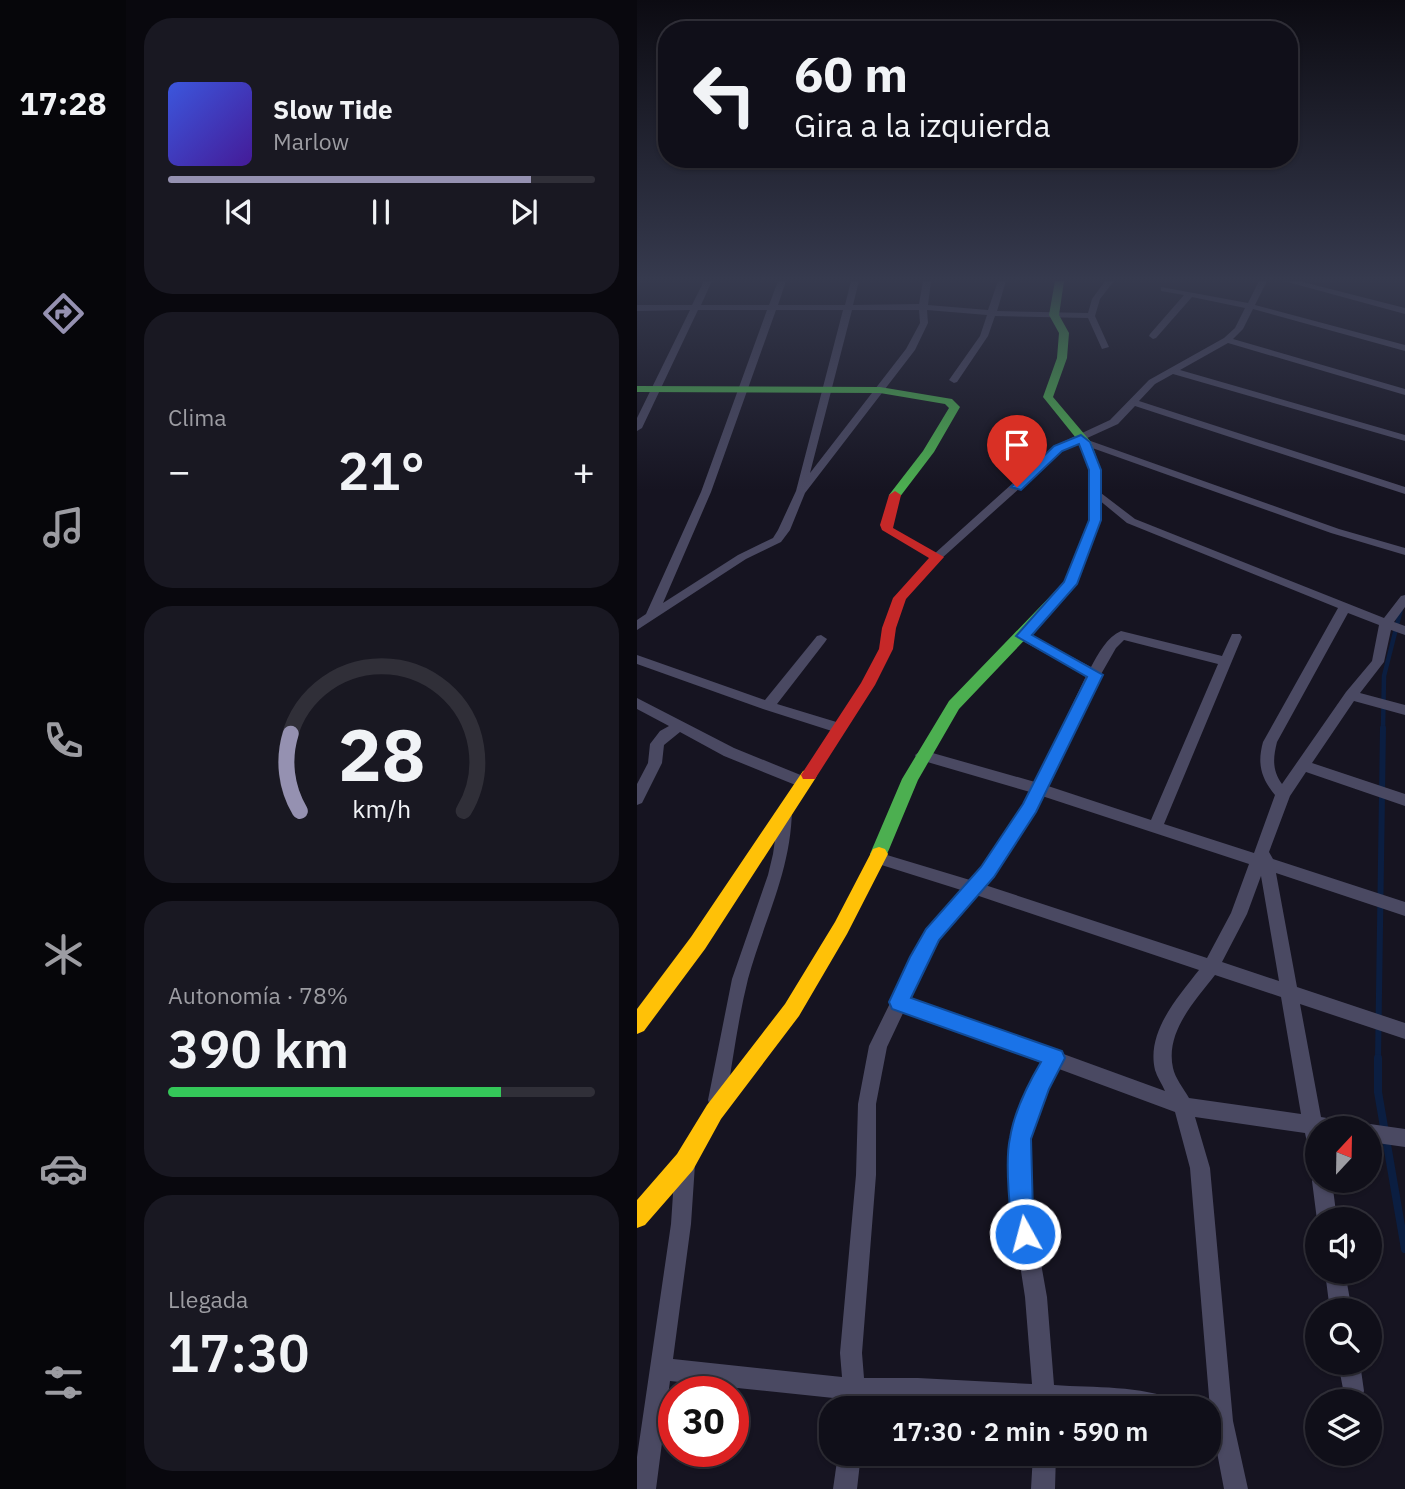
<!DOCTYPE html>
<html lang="es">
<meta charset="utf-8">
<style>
:root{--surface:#100f19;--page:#191822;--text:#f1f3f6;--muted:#9c9ca2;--line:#302f38;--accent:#9591b1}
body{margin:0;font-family:"IBM Plex Sans",sans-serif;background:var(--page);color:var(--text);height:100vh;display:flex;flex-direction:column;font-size:26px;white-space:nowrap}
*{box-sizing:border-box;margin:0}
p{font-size:23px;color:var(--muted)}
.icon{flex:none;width:38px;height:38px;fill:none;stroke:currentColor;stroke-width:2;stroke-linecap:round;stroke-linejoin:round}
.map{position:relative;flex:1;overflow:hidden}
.side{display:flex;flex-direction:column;gap:18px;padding:18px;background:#09080e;width:511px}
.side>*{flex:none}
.top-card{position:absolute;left:21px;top:21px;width:640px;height:147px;border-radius:28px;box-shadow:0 2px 5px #0004,0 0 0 2px var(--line);background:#100f19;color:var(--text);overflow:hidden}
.needle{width:46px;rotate:22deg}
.buttons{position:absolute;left:668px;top:1116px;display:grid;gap:14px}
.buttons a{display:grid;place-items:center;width:77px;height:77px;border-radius:50%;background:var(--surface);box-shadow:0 2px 5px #0004,0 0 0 2px var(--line);font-size:35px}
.speed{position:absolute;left:21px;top:1376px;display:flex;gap:14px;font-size:35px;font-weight:700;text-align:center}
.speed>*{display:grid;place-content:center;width:91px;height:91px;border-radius:50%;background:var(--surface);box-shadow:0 2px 5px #0004,0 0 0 2px var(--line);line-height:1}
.speed .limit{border:10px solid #d22;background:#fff;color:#111}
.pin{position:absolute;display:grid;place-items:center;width:60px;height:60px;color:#fff;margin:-72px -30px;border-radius:50% 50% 50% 0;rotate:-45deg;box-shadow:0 0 7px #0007}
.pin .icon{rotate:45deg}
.me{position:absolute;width:77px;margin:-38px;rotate:353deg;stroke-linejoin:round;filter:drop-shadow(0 0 5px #0008)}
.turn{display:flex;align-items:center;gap:24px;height:147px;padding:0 21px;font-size:32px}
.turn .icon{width:91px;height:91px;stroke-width:2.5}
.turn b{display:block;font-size:49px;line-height:60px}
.big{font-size:52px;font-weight:600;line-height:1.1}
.side .widget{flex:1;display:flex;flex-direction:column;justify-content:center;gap:10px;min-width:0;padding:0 24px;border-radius:28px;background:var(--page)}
.side .dial{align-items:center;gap:0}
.dial svg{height:182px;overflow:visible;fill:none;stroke:var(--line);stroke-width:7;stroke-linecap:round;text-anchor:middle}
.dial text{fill:var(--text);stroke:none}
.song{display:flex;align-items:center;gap:21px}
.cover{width:84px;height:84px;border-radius:10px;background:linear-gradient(135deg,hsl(230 70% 55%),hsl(260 70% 35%))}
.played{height:7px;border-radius:4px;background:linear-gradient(90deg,var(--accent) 85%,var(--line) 85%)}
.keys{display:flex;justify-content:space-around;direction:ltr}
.heat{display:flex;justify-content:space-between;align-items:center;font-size:38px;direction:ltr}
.charge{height:10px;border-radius:5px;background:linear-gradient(90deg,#34c759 78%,var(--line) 0)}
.trip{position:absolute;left:182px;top:1396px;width:402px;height:70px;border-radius:28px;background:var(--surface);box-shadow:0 2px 5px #0004,0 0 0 2px var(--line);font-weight:600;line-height:70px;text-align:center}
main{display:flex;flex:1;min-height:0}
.tabs{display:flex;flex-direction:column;width:126px;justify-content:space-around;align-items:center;background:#06060a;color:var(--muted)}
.tabs .icon{width:49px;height:49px}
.tabs .current{color:var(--accent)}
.tabs b{font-size:32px;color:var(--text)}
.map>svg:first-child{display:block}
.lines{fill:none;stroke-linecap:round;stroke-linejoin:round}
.stream-far2{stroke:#0b1e41;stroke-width:4.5}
.stream-far1{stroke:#0b1e41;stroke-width:6}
.stream{stroke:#0b1e41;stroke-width:8}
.street{fill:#4a4962;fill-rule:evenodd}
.fast{fill:#4caf50;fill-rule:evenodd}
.slow{fill:#ffc107;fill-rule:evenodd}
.jam{fill:#c62828;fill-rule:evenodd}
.route{fill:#1a73e8;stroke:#114b97;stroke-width:2}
</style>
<main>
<nav class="tabs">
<b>17:28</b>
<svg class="icon current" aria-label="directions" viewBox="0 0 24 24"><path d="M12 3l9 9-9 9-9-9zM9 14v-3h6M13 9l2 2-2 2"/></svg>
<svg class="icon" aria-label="music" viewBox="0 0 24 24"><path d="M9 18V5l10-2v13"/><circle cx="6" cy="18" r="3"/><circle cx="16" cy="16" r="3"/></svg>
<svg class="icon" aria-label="phone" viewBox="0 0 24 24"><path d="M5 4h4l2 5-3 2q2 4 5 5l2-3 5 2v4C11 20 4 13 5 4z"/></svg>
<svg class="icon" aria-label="climate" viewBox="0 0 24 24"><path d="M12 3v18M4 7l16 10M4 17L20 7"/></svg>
<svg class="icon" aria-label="car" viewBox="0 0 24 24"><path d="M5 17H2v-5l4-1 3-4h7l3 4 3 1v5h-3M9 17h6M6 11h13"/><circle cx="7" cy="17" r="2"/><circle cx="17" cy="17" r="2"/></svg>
<svg class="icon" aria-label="filters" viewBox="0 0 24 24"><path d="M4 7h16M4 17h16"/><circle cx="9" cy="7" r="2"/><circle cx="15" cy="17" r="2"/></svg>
</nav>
<section class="side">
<div class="widget">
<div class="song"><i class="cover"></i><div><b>Slow Tide</b><p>Marlow</p></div></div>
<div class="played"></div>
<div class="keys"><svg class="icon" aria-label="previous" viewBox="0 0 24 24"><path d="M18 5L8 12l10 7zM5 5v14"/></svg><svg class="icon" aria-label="pause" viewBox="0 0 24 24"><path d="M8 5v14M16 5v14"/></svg><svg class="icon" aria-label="next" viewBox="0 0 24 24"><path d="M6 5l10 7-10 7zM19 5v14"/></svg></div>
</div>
<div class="widget"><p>Clima</p>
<div class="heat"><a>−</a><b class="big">21°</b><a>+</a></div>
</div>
<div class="widget dial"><svg viewBox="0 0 100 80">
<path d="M14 69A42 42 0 1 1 86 69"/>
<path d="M14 69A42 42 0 0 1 10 35" stroke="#9591b1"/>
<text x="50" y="56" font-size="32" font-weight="700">28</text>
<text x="50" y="72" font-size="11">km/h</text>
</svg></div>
<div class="widget"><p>Autonomía · 78%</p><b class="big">390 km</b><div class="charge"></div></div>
<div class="widget"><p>Llegada</p><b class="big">17:30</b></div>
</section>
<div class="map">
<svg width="768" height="1489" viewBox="0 0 768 1489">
<rect width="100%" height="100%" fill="#161421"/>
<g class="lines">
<path class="stream-far2" d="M 746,730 L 747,676 L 764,609"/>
<path class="stream-far1" d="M 741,1060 L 746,728"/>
<path class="stream" d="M 741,1058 L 741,1092 L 768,1249"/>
<path class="street" d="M 67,281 L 75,281 L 64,305 L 132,305 L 141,281 L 149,281 L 141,305 L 208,305 L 214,281 L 222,281 L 216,305 L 282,304 L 286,281 L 294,281 L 291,305 L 351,310 L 361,281 L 369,281 L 360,311 L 451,313 L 455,299 L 468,281 L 477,281 L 463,299 L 458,316 L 472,347 L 465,349 L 451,318 L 358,316 L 351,336 L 320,382 L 317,383 L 312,380 L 343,336 L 350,315 L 290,310 L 291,323 L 278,350 L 168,493 L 153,530 L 144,542 L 109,559 L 0,630 L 0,620 L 9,614 L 64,492 L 130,310 L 61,310 L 5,428 L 0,431 L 0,418 L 53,310 L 0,311 L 0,305 L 55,305 ZM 139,310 L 206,310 L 159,491 L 141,530 L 136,538 L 101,555 L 26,603 L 74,492 ZM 215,310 L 282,310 L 283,323 L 269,349 L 173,473 Z
M 622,281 L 630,281 L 618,305 L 768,345 L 768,351 L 616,309 L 606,329 L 596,339 L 768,389 L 768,395 L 591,343 L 543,370 L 768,435 L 768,441 L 536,374 L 518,384 L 502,401 L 768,487 L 768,494 L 498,406 L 481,424 L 448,439 L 702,529 L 768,548 L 768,555 L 694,533 L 444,444 L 443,441 L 425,450 L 304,559 L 296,559 L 296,555 L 417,446 L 473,420 L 512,380 L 587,338 L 598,328 L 608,308 L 555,297 L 519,338 L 516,339 L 512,336 L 513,334 L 547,295 L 524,291 L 524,287 L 611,303 Z
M 647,281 L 662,281 L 768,308 L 768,314 Z
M 460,490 L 498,519 L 747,618 L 764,596 L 768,595 L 768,607 L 757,622 L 768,626 L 768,635 L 754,630 L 747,662 L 723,693 L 768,705 L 768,715 L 717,701 L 675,763 L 768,794 L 768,806 L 669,772 L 653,796 L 632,852 L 636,859 L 768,902 L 768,916 L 639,873 L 660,987 L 768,1023 L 768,1039 L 663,1004 L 684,1117 L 713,1122 L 715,1129 L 681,1129 L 681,1164 L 674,1162 L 668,1133 L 558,1117 L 573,1168 L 596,1421 L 611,1489 L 587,1489 L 574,1421 L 553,1168 L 538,1112 L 422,1069 L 411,1089 L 392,1139 L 395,1213 L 410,1297 L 417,1385 C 458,1388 503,1385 541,1401 L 544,1409 L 397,1409 L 397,1407 L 281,1400 L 229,1400 L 229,1409 L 207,1409 L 206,1399 L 33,1381 L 19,1489 L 0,1489 L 0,1457 L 34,1224 L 38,1164 L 41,1157 L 48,1154 L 55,1157 L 58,1164 L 54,1224 L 36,1359 L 205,1377 L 203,1353 L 219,1175 L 221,1104 L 232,1046 L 289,930 L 324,890 L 235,862 L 232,858 L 235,854 L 240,852 L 333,880 L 357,853 L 393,792 L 280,759 L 278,755 L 285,750 L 398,782 L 449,676 L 382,639 L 380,636 L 382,633 L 390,633 L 454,667 C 461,654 470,637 484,631 L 585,656 L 595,634 L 603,634 L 605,637 L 527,824 L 617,853 L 638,795 C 624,778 620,764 626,742 L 701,608 L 490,523 L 456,495 L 455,493 ZM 711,613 L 742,625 L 735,661 L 709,692 L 645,784 C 635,770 636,758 640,742 ZM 487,640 L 581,664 L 514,820 L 411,786 L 459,683 L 479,648 ZM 405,796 L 612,864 L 594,913 L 570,958 L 348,885 L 367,861 ZM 624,876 L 642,981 L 585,962 L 610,914 ZM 339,895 L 562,970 C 541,997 509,1032 518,1070 C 520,1077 525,1084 528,1091 L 273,998 L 301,940 ZM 578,975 L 644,997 L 664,1114 L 552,1098 C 547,1089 538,1078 536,1068 C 528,1032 558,1001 578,975 ZM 267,1011 L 405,1063 L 394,1085 L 374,1139 L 375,1213 L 388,1297 L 395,1384 L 281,1378 L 227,1378 L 225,1353 L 239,1175 L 239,1104 L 250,1047 Z
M 184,635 L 190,639 L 188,642 L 140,704 L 206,724 L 208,728 L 201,733 L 126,709 L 0,664 L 0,655 L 128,700 L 180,636 Z
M 0,698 L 97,748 L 171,778 L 173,782 L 171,786 L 161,786 L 87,756 L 43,732 L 27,745 L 25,763 L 5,803 L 0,805 L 0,784 L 11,763 L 13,744 L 23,731 L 32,726 L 0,709 Z
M 148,803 L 153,805 L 155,809 C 154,872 127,920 111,979 C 101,1019 96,1060 89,1100 L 87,1106 L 80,1109 L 73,1106 L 71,1100 L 95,979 L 131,875 L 136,854 L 143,805 Z
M 733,1124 L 768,1129 L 768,1147 L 733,1142 L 733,1129 L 725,1129 Z
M 681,1173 L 681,1181 L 695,1181 L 700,1220 L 681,1220 L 681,1222 L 680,1220 L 675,1181 Z
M 688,1272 L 708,1272 L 715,1311 L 693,1311 Z
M 701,1363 L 723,1363 L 727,1391 L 724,1399 L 717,1402 L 708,1399 Z
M 201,1454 L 224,1454 L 220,1489 L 196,1489 Z
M 396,1454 L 419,1454 L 418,1489 L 394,1489 Z"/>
<path class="fast" d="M 418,281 L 427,281 L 422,315 L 432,333 L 430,358 L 416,397 L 454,442 L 464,470 L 464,520 L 438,587 L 322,709 L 281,780 L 248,859 L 242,861 L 236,859 L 233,854 L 265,779 L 312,701 L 427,582 L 452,520 L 452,470 L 443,443 L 406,397 L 420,358 L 422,333 L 412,315 Z
M 0,386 L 243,387 L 315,399 L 323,407 L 297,452 L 262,498 L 258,499 L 252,495 L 286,451 L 312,408 L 308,404 L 243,393 L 0,392 Z"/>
<path class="slow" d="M 172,769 L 178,771 L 180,775 L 178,779 L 68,949 L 7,1031 L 0,1034 L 0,1009 L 54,937 L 166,771 Z
M 242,847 L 248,849 L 251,854 L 210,934 L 162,1016 L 84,1119 L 56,1170 L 8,1225 L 0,1228 L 0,1200 L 40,1154 L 70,1105 L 148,1004 L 198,922 L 236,849 Z"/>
<path class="jam" d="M 258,491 L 264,495 L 256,528 L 307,557 L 269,599 L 259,628 L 256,649 L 238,685 L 178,779 L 166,779 L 164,775 L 224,683 L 242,649 L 245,628 L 256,598 L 292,558 L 245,530 L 243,525 L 252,495 Z"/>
</g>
<linearGradient id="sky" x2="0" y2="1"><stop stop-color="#0c0b12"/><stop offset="0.57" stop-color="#363a4e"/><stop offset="1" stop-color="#363a4e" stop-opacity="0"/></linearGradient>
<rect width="768" height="490" fill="url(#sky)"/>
<path class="route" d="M 444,435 L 453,442 L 464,470 L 464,520 L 440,584 L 395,635 L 466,675 L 399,812 L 357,877 L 302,940 L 274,998 L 425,1051 L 428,1058 L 412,1089 L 394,1139 L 396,1213 L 400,1234 L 397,1242 L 388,1245 L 380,1242 C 372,1222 368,1160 373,1138 C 377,1113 391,1084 404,1062 L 255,1009 L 252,1002 L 273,957 L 289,929 L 344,867 L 386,804 L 450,677 L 379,636 L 427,582 L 452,520 L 452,470 L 442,444 L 425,451 L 384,490 L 374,487 L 417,446 Z"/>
</svg>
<div class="buttons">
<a><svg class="needle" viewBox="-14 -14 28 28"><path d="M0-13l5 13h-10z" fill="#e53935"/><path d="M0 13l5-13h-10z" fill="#9c9ca2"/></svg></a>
<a><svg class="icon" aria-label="sound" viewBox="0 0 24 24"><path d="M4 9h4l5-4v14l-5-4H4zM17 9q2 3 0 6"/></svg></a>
<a><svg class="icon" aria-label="search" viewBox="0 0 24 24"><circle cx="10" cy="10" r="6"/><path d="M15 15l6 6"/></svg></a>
<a><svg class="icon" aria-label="layers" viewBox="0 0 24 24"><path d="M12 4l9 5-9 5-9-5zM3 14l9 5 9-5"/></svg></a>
</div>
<div class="speed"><div class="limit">30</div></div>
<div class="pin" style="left:380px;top:487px;background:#d93025"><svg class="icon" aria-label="arrive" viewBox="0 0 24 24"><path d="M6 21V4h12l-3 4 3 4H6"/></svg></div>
<svg class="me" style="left:388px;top:1234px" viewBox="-20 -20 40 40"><circle r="17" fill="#1a73e8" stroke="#fff" stroke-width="3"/><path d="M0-11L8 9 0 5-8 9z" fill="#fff"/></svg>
<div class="trip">17:30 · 2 min · 590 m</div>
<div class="top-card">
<div class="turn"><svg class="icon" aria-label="left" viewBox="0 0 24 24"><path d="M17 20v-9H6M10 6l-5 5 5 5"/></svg><div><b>60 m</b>Gira a la izquierda</div></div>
</div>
</div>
</main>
